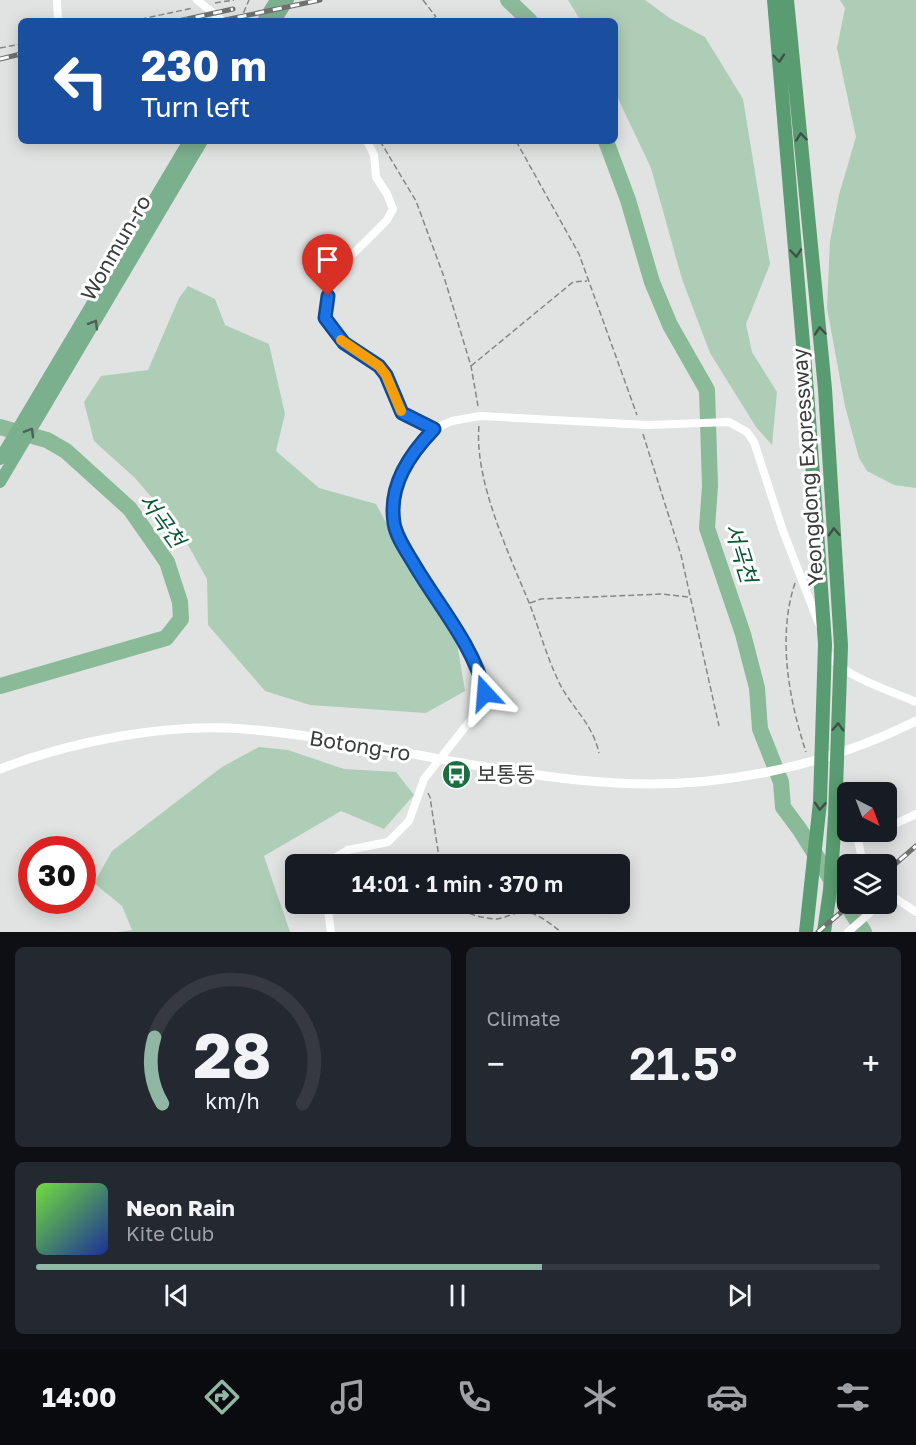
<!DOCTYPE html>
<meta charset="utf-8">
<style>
:root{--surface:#171b24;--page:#242831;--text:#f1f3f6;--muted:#9ea1a6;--line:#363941;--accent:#90b7a4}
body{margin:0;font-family:"Golos Text","Noto Sans KR",sans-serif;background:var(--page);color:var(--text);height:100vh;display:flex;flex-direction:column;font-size:22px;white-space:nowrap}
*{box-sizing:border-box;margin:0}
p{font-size:20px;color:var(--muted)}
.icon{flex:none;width:33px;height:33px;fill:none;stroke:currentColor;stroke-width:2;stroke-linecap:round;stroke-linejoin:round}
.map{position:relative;height:932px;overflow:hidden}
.details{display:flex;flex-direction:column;gap:15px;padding:15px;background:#0d0f14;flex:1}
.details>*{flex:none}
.guide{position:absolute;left:18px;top:18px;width:600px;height:126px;border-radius:9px;box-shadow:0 3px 15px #0003;background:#1a4fa0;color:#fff;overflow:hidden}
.needle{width:39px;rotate:138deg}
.fabs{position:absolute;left:837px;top:782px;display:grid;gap:12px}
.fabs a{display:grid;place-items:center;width:60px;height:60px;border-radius:9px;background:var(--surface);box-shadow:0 3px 15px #0003;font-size:30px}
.speed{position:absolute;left:18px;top:836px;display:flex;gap:12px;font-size:30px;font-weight:700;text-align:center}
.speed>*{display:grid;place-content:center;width:78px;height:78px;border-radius:50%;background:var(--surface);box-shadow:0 3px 15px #0003;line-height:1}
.speed .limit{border:9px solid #d22;background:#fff;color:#111}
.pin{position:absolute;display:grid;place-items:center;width:51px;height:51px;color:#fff;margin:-62px -26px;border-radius:50% 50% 50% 0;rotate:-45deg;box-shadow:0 0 6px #0007}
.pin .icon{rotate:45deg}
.me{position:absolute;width:66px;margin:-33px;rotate:341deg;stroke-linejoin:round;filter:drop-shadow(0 0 4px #0008)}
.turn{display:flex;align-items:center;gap:21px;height:126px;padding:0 24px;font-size:27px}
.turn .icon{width:78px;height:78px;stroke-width:2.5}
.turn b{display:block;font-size:42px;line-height:51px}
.big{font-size:45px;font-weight:600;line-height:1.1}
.details .card{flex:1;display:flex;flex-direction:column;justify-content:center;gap:9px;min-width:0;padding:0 21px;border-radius:9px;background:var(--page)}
.details .dial{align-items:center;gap:0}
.dial svg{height:156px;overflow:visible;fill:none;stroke:var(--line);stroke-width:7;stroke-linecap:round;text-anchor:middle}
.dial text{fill:var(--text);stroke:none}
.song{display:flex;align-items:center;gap:18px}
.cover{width:72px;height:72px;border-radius:9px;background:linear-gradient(135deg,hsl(100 70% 55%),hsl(230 70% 35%))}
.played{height:6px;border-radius:3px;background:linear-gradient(90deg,var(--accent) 60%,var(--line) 60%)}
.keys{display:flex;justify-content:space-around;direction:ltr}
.heat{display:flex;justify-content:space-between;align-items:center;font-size:33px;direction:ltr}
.details .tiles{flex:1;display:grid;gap:15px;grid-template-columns:1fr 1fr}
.card:last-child{grid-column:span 2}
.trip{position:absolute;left:285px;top:854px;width:345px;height:60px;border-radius:9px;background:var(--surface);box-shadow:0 3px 15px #0003;font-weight:600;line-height:60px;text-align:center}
.menu{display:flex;height:96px;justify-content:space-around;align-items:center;background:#090b0e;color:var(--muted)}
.menu .icon{width:42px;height:42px}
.menu .selected{color:var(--accent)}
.menu b{font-size:27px;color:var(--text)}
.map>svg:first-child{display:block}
.green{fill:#aecdb7}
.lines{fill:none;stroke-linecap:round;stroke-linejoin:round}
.river{stroke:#8bba99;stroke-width:16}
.path{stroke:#858886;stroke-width:1.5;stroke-dasharray:6 3;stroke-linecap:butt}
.minor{stroke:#fff;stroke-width:8}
.tertiary{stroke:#fff;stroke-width:9}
.trunk{stroke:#7bb08e;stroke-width:12}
.motorway{stroke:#5a9c71;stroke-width:14}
.rail-casing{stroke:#6f7170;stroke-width:5}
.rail{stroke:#fff;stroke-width:3;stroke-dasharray:9;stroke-linecap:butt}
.oneway{stroke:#415047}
.oneway2{stroke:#4e6055}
.route-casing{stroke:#114b97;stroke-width:15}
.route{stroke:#1a73e8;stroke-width:10}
.slow{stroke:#f59e0b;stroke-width:10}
.labels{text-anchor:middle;stroke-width:6;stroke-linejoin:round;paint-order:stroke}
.street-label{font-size:21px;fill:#3b3d3c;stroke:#fff}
.poi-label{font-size:21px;fill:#3b3d3c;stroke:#fff;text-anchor:start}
.water-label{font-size:22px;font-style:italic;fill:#075830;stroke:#fff}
</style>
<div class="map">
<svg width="916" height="932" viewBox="0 0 916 932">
<rect width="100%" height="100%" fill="#e0e3e1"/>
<path class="green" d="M 568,0 L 645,0 L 671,19 L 705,37 L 743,99 L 770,264 L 746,324 L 752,352 L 777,392 L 772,445 L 756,427 L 710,353 L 682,279 L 651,168 L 615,92 L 615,21 L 581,21 Z
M 840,0 L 916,0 L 916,488 L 894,485 L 867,471 L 859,458 L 845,406 L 827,308 L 830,241 L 839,195 L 856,137 L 837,48 L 845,8 Z
M 188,286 L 215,299 L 225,325 L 269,344 L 285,414 L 276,451 L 319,488 L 376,504 L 424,592 L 456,637 L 465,691 L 426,713 L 310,705 L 265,691 L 208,625 L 207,579 L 179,529 L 135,478 L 94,441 L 84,402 L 101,376 L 148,370 L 179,298 Z
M 259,747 L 288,750 L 344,769 L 396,772 L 414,795 L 384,829 L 341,811 L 264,856 L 290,932 L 118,932 L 132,930 L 122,906 L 94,883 L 112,851 L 222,767 Z"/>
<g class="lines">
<path class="river" d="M 508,0 L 530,21
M 606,141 L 628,200 L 652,282 L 670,325 L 707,390 L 710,486 L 707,528 L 743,634 L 757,688 L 760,729 L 781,782 L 783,807 L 800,830 L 864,932
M 0,427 L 47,440 L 66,451 L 130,509 L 167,562 L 180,602 L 181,619 L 166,638 L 0,686"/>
<path class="path" d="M 423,0 L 436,17
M 215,3 L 234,0
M 132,21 L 193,8
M 240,21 L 249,0
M 430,21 L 436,17 L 438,21
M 0,48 L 21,44
M 380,141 L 416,201 L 444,277 L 471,366 L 478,406
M 516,141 L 579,254 L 637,415
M 471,366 L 573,282 L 587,281
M 479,426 C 474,480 509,554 530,605 C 539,629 546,654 557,678 C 569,706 592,721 599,753
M 643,434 L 681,555 L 719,726
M 795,583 C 777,637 789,700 806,752
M 530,603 L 541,599 L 662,594 L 689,597
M 428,793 L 430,797 L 440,864
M 455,903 C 462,914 485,919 497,919 C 506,918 516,911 525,912 C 538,913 551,924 561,932"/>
<path class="minor" d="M 57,0 L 58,21
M 197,0 L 223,21
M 367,141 L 374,155 L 376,177 L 387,194 L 393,209 L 387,220 L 350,257 L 328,296 L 325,318 L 344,343 L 379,366 L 386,375 L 402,413 L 434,429
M 828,652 C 835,674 895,692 916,702
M 886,828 L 916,814
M 328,864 L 331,860 L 348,850 L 388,842 L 409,821 L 424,779 L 481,707 L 485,695 L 482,683 L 470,652 L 435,599 L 404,547 L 394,524 L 394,501 L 400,474 L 416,448 L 434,429 L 452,421 L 480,416 L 647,425 L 729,422 L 747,432 L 754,442 L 783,531 L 819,624
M 863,864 L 857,835 L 878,831
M 886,892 L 916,912
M 327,903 L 331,932
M 848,932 L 881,903"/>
<path class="tertiary" d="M 0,769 C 72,741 167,723 244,729 C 369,739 491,776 616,783 C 718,789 824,767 916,721"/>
<path class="trunk" d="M 263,21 L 276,0
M 275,21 L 288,0
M 0,459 L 189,141
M 0,482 L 202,141"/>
<path class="motorway" d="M 774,0 L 807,391 L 825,644 L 820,802 L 806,932
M 787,0 L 825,389 L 841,646 L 835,817 L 830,890 L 824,932"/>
<defs>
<path id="rail" d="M 178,21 L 233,9
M 220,21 L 320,0
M 0,59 L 21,54
M 886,872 L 916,846
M 818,932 L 852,903"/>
</defs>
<use href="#rail" class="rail-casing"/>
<use href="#rail" class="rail"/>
</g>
<defs><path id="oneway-chevron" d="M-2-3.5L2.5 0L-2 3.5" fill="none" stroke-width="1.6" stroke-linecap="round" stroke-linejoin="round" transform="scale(1.5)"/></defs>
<g class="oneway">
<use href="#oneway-chevron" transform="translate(779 58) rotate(85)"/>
<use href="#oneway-chevron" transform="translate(801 137) rotate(-96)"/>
<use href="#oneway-chevron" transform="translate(796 253) rotate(85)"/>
<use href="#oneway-chevron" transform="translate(820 331) rotate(-95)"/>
<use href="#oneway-chevron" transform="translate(834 532) rotate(-93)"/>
<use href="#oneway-chevron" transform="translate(838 727) rotate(-88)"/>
<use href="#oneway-chevron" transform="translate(820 806) rotate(94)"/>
</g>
<g class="oneway2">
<use href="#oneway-chevron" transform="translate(94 324) rotate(-59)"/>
<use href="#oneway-chevron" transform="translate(30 432) rotate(-60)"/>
</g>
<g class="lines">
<defs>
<path id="route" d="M 328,296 L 325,318 L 344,343 L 379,366 L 386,375 L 402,413 L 434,429 C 410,454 388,485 394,523 C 396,537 407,552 414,564 C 438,605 474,646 485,693"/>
</defs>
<use href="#route" class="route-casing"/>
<use href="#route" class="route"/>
<path class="slow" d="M 341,340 L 379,366 L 386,375 L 401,411"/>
</g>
<defs>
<symbol id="bus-disc" viewBox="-11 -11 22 22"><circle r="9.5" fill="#1a6e40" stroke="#fff"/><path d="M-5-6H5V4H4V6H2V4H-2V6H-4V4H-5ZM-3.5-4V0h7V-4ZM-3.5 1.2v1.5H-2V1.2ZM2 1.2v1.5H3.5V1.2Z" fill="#fff"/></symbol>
</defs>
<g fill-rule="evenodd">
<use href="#bus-disc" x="440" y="758" width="33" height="33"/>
</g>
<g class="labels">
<g class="street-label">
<text transform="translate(116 248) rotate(-60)" y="7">Wonmun-ro</text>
<text transform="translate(808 467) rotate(-94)" y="7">Yeongdong Expressway</text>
<text transform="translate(360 746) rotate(9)" y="7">Botong-ro</text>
</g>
<g class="poi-label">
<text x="477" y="782">보통동</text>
</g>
<g class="water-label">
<text transform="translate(162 520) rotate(54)" y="8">서곡천</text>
<text transform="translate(741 553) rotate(73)" y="8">서곡천</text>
</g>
</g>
</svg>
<div class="fabs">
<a><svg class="needle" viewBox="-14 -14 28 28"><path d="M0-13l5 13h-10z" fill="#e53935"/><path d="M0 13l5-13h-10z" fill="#9ea1a6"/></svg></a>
<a><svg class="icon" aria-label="layers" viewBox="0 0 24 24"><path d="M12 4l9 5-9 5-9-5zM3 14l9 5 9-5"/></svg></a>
</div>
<div class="speed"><div class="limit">30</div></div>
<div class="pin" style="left:328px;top:296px;background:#d93025"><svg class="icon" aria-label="arrive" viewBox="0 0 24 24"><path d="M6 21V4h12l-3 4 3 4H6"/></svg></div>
<svg class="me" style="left:485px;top:693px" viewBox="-20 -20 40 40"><path d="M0-17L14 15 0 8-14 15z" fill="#1a73e8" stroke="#fff" stroke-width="4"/></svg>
<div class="trip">14:01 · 1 min · 370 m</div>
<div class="guide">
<div class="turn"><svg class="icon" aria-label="left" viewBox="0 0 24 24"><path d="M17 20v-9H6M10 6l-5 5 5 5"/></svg><div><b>230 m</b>Turn left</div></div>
</div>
</div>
<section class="details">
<div class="tiles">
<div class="card dial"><svg viewBox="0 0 100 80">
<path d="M14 69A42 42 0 1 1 86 69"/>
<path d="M14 69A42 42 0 0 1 10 35" stroke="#90b7a4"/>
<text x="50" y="56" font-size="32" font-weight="700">28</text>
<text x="50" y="72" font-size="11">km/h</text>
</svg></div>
<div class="card"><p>Climate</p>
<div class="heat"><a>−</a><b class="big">21.5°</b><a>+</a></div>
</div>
<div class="card">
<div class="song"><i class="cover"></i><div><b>Neon Rain</b><p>Kite Club</p></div></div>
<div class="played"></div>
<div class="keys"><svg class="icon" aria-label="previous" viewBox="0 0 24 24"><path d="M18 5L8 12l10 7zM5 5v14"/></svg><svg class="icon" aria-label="pause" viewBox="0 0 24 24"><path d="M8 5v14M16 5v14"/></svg><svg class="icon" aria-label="next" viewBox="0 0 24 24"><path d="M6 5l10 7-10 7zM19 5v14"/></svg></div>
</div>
</div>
</section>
<nav class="menu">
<b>14:00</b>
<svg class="icon selected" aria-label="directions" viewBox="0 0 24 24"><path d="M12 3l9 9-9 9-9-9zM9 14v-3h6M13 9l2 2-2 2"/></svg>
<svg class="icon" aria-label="music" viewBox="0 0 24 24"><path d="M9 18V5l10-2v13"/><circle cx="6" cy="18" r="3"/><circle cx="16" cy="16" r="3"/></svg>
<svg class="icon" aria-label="phone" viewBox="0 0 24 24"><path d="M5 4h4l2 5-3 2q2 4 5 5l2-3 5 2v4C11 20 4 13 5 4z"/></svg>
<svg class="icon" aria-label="climate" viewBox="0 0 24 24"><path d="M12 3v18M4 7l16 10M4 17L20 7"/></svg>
<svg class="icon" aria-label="car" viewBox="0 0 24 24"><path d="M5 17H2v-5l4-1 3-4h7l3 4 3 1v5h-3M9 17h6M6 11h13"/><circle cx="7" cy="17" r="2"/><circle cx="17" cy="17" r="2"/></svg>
<svg class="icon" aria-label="filters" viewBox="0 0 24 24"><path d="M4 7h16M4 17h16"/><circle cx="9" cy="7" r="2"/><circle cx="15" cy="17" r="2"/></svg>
</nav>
